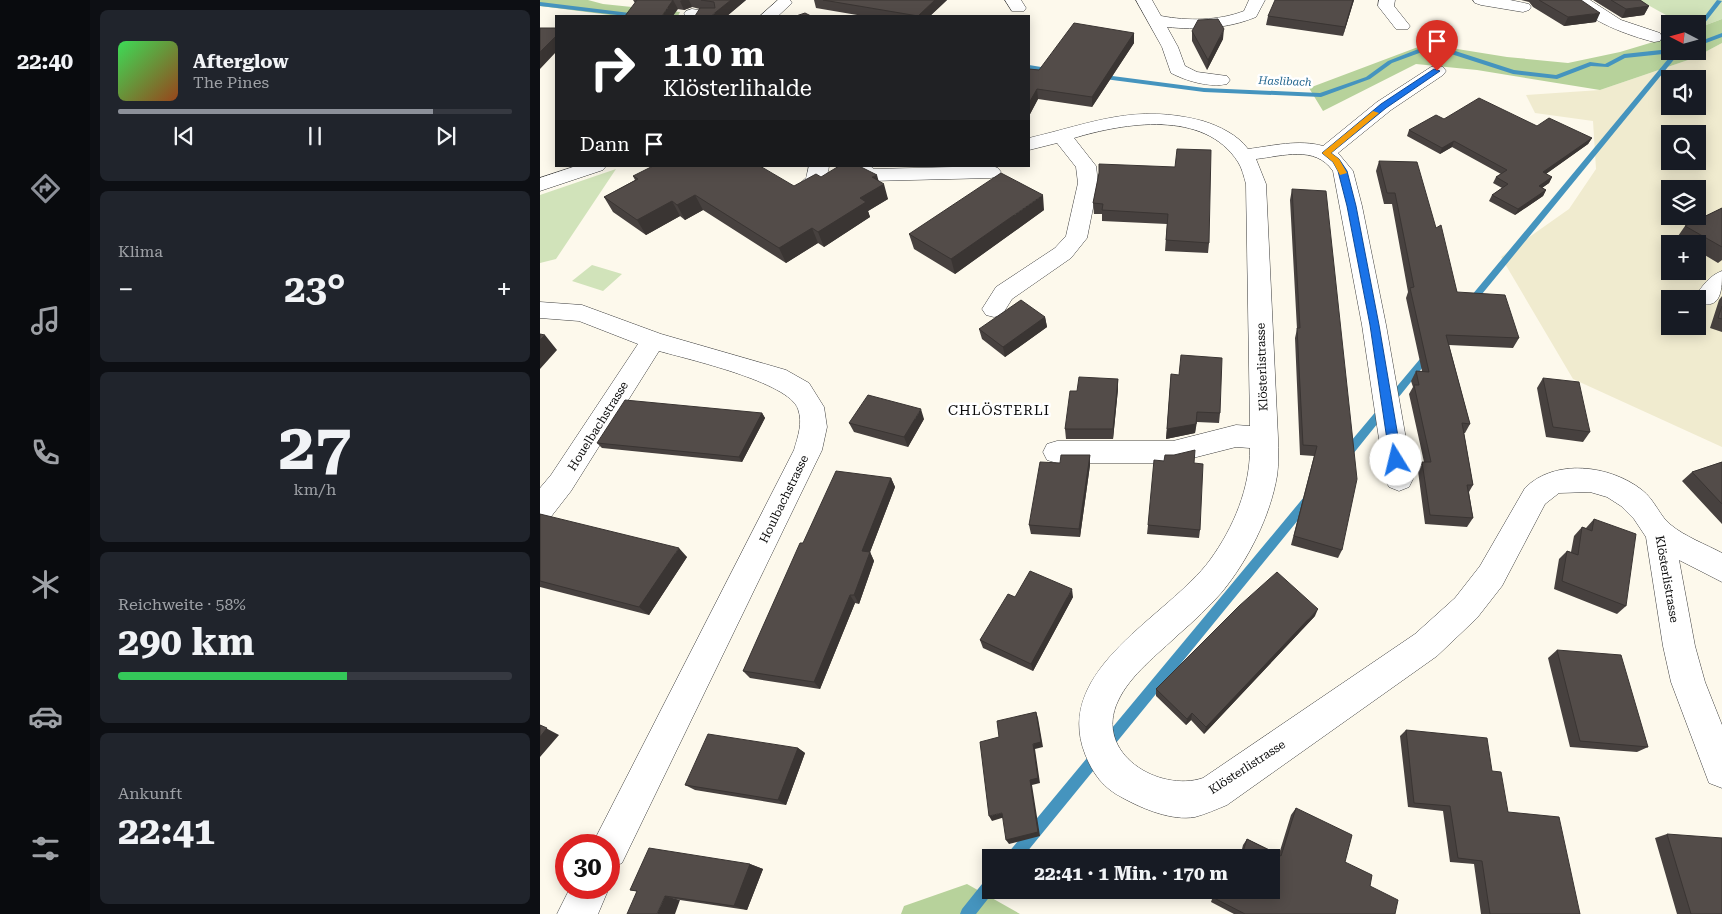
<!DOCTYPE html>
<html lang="de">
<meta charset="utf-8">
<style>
:root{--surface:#171b24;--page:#20242c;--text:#f1f3f6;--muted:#9ea1a6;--line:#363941;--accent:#8c9099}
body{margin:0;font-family:"Roboto Serif",serif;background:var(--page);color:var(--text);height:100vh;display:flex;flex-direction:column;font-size:19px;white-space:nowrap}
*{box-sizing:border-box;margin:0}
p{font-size:16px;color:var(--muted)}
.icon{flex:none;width:28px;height:28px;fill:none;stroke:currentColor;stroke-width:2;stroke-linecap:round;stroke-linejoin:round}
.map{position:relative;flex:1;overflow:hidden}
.drawer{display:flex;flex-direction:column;gap:10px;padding:10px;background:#0d0f14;width:450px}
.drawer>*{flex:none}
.hud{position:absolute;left:15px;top:15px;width:475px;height:152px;border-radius:0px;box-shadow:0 2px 12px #0003;background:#202124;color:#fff;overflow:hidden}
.needle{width:32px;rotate:276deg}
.fabs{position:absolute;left:1121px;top:15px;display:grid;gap:10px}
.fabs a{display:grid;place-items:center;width:45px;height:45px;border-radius:0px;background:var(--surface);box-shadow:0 2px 12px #0003;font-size:25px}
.speed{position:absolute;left:15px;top:834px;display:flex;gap:10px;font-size:25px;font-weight:700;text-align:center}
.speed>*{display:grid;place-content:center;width:65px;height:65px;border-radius:50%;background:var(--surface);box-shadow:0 2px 12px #0003;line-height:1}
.speed .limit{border:8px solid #d22;background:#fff;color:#111}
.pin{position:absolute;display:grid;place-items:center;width:42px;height:42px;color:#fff;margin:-51px -21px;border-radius:50% 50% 50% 0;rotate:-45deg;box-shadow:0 0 5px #0007}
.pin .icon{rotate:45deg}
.me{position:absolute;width:55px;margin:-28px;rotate:351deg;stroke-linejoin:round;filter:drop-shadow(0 0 4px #0008)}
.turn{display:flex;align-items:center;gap:18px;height:105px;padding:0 25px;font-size:22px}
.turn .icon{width:65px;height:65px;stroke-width:2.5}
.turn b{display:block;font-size:35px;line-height:42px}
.then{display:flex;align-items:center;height:48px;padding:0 25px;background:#0003;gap:10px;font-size:19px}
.big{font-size:38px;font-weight:700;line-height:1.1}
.drawer .card{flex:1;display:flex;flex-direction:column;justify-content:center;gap:8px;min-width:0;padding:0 18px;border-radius:8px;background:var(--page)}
.drawer .dial{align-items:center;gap:0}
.dial b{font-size:65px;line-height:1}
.song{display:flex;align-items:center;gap:15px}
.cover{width:60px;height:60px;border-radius:8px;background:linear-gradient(135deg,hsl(130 70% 55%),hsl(20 70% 35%))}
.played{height:5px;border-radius:2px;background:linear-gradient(90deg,var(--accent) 80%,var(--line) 80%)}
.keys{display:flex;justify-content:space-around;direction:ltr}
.heat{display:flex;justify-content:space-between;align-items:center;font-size:28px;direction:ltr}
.charge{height:8px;border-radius:4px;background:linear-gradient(90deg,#34c759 58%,var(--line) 0)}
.trip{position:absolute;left:442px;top:849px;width:298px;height:50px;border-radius:0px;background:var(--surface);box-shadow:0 2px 12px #0003;font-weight:700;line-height:50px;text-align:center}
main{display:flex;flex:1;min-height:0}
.dock{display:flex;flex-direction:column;width:90px;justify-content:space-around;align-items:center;background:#090b0e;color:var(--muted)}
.dock .icon{width:35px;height:35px}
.dock .on{color:var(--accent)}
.dock b{font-size:22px;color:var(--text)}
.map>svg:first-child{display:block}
.farmland{fill:#f0ebcf;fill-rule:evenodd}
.green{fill:#d1e3ba}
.forest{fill:#b7d29b}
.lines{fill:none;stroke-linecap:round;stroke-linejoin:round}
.stream{fill:#4594be;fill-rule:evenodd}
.minor-casing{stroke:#3e3e3e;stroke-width:1}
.minor{fill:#fff;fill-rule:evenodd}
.wall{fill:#47413f}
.shaded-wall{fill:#3a3533}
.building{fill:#534c49;stroke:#3a3533}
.route{fill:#1a73e8;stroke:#114b97}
.slow{fill:#f59e0b}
.labels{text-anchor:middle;stroke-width:5;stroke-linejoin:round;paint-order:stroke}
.far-water-label{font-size:11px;font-style:italic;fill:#23668f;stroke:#fff}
.street-label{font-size:12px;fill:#0b0b0b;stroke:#fff}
.neighbourhood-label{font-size:14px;letter-spacing:1px;fill:#0b0b0b;stroke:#fff}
</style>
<main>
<nav class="dock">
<b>22:40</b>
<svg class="icon on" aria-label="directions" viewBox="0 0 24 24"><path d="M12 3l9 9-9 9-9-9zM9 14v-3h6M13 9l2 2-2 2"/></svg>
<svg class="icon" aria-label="music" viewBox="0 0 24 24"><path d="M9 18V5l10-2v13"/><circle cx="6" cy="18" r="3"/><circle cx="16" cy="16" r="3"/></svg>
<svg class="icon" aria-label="phone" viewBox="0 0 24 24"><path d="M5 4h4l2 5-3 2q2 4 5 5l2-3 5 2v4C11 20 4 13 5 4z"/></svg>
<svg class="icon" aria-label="climate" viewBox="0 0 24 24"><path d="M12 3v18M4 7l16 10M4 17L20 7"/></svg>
<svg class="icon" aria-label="car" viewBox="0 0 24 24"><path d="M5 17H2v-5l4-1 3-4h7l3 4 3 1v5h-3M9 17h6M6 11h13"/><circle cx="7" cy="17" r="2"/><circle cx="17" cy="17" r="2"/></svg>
<svg class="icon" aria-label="filters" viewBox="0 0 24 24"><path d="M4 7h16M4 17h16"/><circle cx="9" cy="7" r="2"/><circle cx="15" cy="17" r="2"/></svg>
</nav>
<section class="drawer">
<div class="card">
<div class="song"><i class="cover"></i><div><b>Afterglow</b><p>The Pines</p></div></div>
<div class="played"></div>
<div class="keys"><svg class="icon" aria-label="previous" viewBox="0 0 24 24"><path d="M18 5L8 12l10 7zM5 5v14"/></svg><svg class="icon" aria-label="pause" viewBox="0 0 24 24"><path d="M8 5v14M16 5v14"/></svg><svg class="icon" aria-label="next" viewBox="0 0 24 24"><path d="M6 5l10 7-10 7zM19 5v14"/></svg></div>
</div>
<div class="card"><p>Klima</p>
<div class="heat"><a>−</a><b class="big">23°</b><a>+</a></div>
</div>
<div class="card dial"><b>27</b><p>km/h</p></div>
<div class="card"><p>Reichweite · 58%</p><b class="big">290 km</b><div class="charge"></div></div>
<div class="card"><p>Ankunft</p><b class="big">22:41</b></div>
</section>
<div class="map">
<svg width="1182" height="914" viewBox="0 0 1182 914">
<rect width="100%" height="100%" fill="#fdf9ec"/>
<path class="farmland" d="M 1182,43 L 1182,447 L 1033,379 L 961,257 L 1029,209 L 1056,169 L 1053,121 L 995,113 L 986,95 L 1060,90 L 1154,58 ZM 1130,79 L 1158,79 L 1158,106 L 1130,106 ZM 1130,134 L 1158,134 L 1158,161 L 1130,161 ZM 1130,189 L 1158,189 L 1158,216 L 1130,216 ZM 1130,244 L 1158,244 L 1158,271 L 1130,271 ZM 1130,299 L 1158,299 L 1158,326 L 1130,326 Z"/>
<path class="green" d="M 1099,0 L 1182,0 L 1182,19 L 1158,28 L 1158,24 L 1142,24 Z
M 76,169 L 16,259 L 0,263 L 0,195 Z
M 52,265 L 82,274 L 63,291 L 32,281 Z"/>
<path class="forest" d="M 0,0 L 48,0 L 63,4 L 140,12 L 138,16 L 78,16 L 0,6 Z
M 1182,19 L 1182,43 L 1154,58 L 1060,90 L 937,70 L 876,64 L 783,111 L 769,88 L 886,44 L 967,57 L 1028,63 L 1080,52 L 1130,37 L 1130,51 L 1158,51 L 1158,28 Z
M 427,884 L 480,914 L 361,914 L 364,906 Z"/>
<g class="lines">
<path class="stream" d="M 1177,0 L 1182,1 L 1160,29 L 1158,30 L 1158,25 Z
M 0,2 L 98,14 L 101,16 L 86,16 L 0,6 Z
M 1182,33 L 1182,37 L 1158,46 L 1158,42 Z
M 881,48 L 906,48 L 974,70 L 1016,75 L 1050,62 L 1065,64 L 1084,54 L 1130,49 L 1130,51 L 1141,51 L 933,305 L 927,305 L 926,303 L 927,301 L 1133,53 L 1085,58 L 1068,67 L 1051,66 L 1017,79 L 973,74 L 905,52 L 882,52 L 852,63 L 830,79 L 781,97 L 664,92 L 557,78 L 554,76 L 557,74 L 664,88 L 780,93 L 826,77 L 848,61 Z
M 489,65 L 513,69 L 516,71 L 513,73 L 489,69 Z
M 888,352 L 891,353 L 893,355 L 891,357 L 809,459 L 801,459 L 800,456 L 801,453 L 885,353 Z
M 768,496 L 772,497 L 773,500 L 772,503 L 482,858 L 466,858 L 468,853 L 764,497 Z
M 451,877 L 451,890 L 455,890 L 436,914 L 420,914 L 422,909 L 446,879 Z"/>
<defs>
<path id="minor" d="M 238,0 L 250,0 L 252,3 L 238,16 L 220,16 Z
M 465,0 L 481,0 L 486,8 L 484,11 L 472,11 Z
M 596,0 L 612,0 L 621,16 C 648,21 678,21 704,11 L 709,0 L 725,0 L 716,17 C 687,29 657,30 627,27 L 638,47 L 645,66 L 657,72 L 687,76 L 690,80 L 687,84 C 670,88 646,81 631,73 L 622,47 Z
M 839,0 L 855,0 L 854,6 L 870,26 L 868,29 L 856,29 L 838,6 Z
M 933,0 L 970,0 L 989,4 L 991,7 L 989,10 L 983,12 L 941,5 L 935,3 Z
M 1032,0 L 1050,0 L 1081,20 L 1120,33 L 1122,37 L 1120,41 L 1114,42 C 1090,36 1047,21 1032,0 Z
M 152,9 L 176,13 L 178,16 L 146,16 L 144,14 L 146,11 Z
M 897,66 L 903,67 L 906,71 L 903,75 L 851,110 L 798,153 L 813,171 L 822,206 L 846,325 L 873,479 L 869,487 L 859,491 L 849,487 L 845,479 L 822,325 L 793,171 C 775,145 743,156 716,159 L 726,184 L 738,438 C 738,451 739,463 737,476 C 730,517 708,560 682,592 C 669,607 654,621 639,634 C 618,654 590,675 578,701 C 553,753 619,793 663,778 L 875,634 L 915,598 L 940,566 L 985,488 C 1015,458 1070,465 1102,490 C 1115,500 1120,517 1131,525 C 1144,536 1167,545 1182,553 L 1182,582 L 1139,560 L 1155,646 L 1165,682 L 1182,725 L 1182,788 L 1169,783 L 1131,682 L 1123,646 L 1106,537 L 1094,519 L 1081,506 L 1067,497 L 1050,492 L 1019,493 L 1005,504 L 962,586 L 937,618 L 897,656 L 687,805 C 677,809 666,814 655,817 C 632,821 603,809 583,798 C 563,788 553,774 545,754 C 512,669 629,616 670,560 C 694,527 710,488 710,448 L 696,447 L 633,463 L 517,463 L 507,460 L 503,452 L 507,444 L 517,441 L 633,441 L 696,425 L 710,426 L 706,184 C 704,177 702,168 698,162 C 664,109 584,123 534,138 L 556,166 L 558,183 L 547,238 L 531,258 L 472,299 L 462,315 L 454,317 L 446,315 L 442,309 L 456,287 L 515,248 L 526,236 L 538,183 L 536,167 L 517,143 L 489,150 L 489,138 C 553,123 595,103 663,121 C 679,126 698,135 708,149 C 732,146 759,139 783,146 L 837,102 L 891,67 Z
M 36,166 L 66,166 L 63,170 L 0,191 L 0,178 Z
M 269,166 L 289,166 C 287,184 271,201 253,196 L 250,192 L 266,178 Z
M 305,166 L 330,166 L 334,169 L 452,166 L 458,168 L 461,172 L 458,176 L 451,178 L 330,181 C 321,179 311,174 305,166 Z
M 1182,271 C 1182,289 1182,310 1159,303 L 1155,297 C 1162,286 1170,275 1182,271 Z
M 0,302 L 42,305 L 121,334 L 246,370 L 269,383 L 284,407 L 287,427 L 282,450 L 82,863 L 69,869 L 69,845 L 52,845 L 56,837 L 254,450 C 258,436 263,423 258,409 C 249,382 147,359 119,351 L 31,491 L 10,518 L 0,521 L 0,488 L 11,475 L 98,344 L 39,321 L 0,318 Z
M 69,887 L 69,888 L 58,914 L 17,914 L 30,888 Z"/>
</defs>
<use href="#minor" class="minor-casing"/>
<use href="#minor" class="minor"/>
</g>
<path class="wall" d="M 93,0 L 206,0 L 187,16 L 152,7 L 144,10 L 95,3 Z
M 274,0 L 407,0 L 390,16 L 323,16 L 276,8 Z
M 814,0 L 803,36 L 726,25 L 728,16 Z
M 981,0 L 1041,0 L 1056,22 L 1024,26 L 993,7 L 989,2 Z
M 1053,0 L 1100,0 L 1109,6 L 1104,15 L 1082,18 Z
M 652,31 L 683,39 L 667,70 L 652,41 Z
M 594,33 L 594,43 L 552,107 L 498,99 L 489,116 L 489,69 L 499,70 Z
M 904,119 L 997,126 L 1052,138 L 1048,144 L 1006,174 L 1012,177 L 1009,183 L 1002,188 L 1006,190 L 1003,196 L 975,215 L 949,201 L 952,195 L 962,188 L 953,183 L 956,177 L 961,174 L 912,147 L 900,154 L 867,136 L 869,130 Z
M 839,161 L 896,228 L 917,292 L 979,338 L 973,348 L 909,345 L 930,424 L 925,433 L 924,433 L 933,485 L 929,492 L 933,518 L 927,527 L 885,524 L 878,471 L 882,462 L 884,462 L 869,394 L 873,387 L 871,381 L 876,371 L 882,371 L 866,298 L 868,292 L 852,204 L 844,204 L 836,171 Z
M 559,164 L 669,243 L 668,253 L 625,251 L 627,224 L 562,221 L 562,214 L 554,214 L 553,203 L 559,173 Z
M 93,176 L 254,186 L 281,177 L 338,181 L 348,199 L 328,211 L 330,217 L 284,247 L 278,243 L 246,263 L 163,210 L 145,220 L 140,216 L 106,235 L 73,212 L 64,197 L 95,180 Z
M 752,189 L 802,550 L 798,558 L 751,545 L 774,456 L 760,455 L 755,338 L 757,329 L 750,200 Z
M 1182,208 L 1182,260 L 1178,263 L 1158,251 L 1158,244 L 1145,244 L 1136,239 L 1145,226 Z
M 504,210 L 415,274 L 374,249 L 369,234 Z
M 1182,296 L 1182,332 L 1170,328 L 1179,300 Z
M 505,317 L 507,327 L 465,357 L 442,339 L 439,329 Z
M 631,374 L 680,413 L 679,423 L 657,422 L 655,433 L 626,439 Z
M 1003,378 L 1050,432 L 1043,442 L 1006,437 L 997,388 Z
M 578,379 L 578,389 L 573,439 L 526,439 L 525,429 L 537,391 Z
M 222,413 L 225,418 L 202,462 L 62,448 L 57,443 Z
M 384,419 L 368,447 L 314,432 L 309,423 Z
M 550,455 L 550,465 L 540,537 L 491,534 L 489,525 L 520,463 Z
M 1182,462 L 1182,524 L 1142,481 L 1152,472 Z
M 654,463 L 660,530 L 659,538 L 607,534 L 608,525 Z
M 351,478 L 355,487 L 330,552 L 334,561 L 319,604 L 315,603 L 280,689 L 210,678 L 203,671 L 263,543 Z
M 0,514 L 147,557 L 109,615 L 0,587 Z
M 1054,519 L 1086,606 L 1077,614 L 1014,589 L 1019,559 L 1027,551 L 1031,552 L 1034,536 L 1042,527 L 1046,528 Z
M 475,597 L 533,597 L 493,671 L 443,648 L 440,640 Z
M 775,616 L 664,734 L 651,720 L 646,725 L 616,696 L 616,689 Z
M 1017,650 L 1108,747 L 1097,752 L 1030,747 L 1008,658 Z
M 866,730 L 952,771 L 968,812 L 1040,914 L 941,914 L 934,864 L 910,862 L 903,811 L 868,807 L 860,736 Z
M 258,748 L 265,753 L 246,805 L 155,790 L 145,785 Z
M 756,808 L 805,862 L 830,886 L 855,914 L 694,914 L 671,902 L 675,890 L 731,890 L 731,858 L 686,858 L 690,852 L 700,857 L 703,845 L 707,839 L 739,854 L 751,815 Z
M 1127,834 L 1182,914 L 1137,914 L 1115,838 Z
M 210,864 L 223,869 L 207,910 L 140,900 L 90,890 Z"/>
<path class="shaded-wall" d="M 133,0 L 138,9 L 133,16 L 122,16 Z
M 142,0 L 149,0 L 152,7 L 144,10 L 140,1 Z
M 191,0 L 206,0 L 187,16 L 171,16 Z
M 395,0 L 407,0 L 390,16 L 378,16 Z
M 813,0 L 814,0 L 803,36 L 805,27 Z
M 1109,6 L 1104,15 L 1082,18 L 1086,9 Z
M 1060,13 L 1056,22 L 1024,26 L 1028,17 Z
M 684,29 L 683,39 L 667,70 L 668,60 Z
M 594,33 L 594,43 L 552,107 L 552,97 Z
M 16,36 L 16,52 L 0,69 L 0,52 Z
M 497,89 L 498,99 L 489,116 L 489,103 Z
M 1052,138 L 1048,144 L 1000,178 L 1003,172 Z
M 914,141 L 912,147 L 900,154 L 902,148 Z
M 337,175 L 340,186 L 344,184 L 348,199 L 328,211 L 330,217 L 284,247 L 278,232 L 332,177 Z
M 1012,177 L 1009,183 L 996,192 L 999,186 Z
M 1006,190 L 1003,196 L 975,215 L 978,209 Z
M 155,195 L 163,210 L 145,220 L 137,205 Z
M 503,195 L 504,210 L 415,274 L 411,259 Z
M 132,201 L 140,216 L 106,235 L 97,220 Z
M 272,228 L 278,243 L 246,263 L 239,248 Z
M 505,317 L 507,327 L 465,357 L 463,347 Z
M 5,335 L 17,350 L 0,369 L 0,340 Z
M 578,379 L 578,389 L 573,439 L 573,429 Z
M 381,409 L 384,419 L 368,447 L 364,437 Z
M 222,413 L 225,418 L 202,462 L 199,457 Z
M 656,424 L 655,433 L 626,439 L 627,429 Z
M 550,455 L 550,465 L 540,537 L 539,529 Z
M 351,478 L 355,487 L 327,560 L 322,551 Z
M 139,548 L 147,557 L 109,615 L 99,607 Z
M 330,552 L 334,561 L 319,604 L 314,595 Z
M 532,589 L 533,597 L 493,671 L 491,664 Z
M 310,595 L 315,603 L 280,689 L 274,682 Z
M 778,609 L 775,616 L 664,734 L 666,727 Z
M 496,712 L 498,718 L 503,747 L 495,749 L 500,783 L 492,785 L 500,836 L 469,844 L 466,840 L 490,780 Z
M 652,713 L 651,720 L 646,725 L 647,719 Z
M 0,725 L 19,735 L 0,757 Z
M 258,748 L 265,753 L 246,805 L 238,800 Z
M 462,813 L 465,817 L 452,821 L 449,816 Z
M 210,864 L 223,869 L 207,910 L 194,906 Z
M 125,896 L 140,900 L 135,914 L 117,914 Z"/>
<path class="building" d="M 97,0 L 133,0 L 122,16 L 85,16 Z
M 161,0 L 191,0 L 171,16 L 155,16 L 160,8 L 175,8 L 174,2 Z
M 283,0 L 395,0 L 378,16 Z
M 735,0 L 813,0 L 805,27 L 728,16 Z
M 999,0 L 1041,0 L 1060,13 L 1028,17 Z
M 1071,0 L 1100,0 L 1109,6 L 1086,9 Z
M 265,13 L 271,16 L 256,16 Z
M 678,19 L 684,29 L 668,60 L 652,31 L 658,20 Z
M 534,23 L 594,33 L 552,97 L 497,89 L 489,103 L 489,69 L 499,70 Z
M 0,28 L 16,28 L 16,36 L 0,52 Z
M 939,98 L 997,126 L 1009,118 L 1052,138 L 1003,172 L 1012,177 L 999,186 L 1006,190 L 978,209 L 952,195 L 968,184 L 956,177 L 967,170 L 914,141 L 902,148 L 869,130 L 896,115 L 904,119 Z
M 637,149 L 671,150 L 669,243 L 626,240 L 628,214 L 562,210 L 563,204 L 553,203 L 559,173 L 559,164 L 635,167 Z
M 839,161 L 877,162 L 896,228 L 901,225 L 917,292 L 965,295 L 979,338 L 906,335 L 930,424 L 922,423 L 933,485 L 927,485 L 933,518 L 890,515 L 882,462 L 891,462 L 874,385 L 879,385 L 876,371 L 889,372 L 870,288 L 874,287 L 855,193 L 847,193 Z
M 113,166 L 220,166 L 254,186 L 276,174 L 281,177 L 299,166 L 319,166 L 337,175 L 332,177 L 344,184 L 320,198 L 326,202 L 278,232 L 272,228 L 239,248 L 155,195 L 137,205 L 132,201 L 97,220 L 64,197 L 98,179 L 93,176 Z
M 461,173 L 503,195 L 411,259 L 369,234 Z
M 752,189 L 786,191 L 817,479 L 802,550 L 754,536 L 777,446 L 763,445 L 757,328 L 760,328 Z
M 1182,208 L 1182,247 L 1145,226 Z
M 481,300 L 505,317 L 463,347 L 439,329 Z
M 1182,306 L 1182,319 L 1178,318 Z
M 0,334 L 5,335 L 0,340 Z
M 641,355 L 682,358 L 680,413 L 657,412 L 656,424 L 627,429 L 631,374 L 639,375 Z
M 539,377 L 578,379 L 573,429 L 525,429 L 530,391 L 537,391 Z
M 1003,378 L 1039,382 L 1050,432 L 1013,427 Z
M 328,395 L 381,409 L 364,437 L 309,423 Z
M 85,400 L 222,413 L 199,457 L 57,443 Z
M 655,450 L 654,463 L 663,464 L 660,530 L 608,525 L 614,460 L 624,461 L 625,455 L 634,455 Z
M 521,455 L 550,455 L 539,529 L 489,525 L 500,462 L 520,463 Z
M 1182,462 L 1182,504 L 1152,472 Z
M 296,471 L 351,478 L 322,551 L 330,552 L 314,595 L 310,595 L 274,682 L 203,671 L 260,543 L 263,543 Z
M 0,514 L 139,548 L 99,607 L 0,581 Z
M 1054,519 L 1096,534 L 1086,606 L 1022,581 L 1027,551 L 1038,555 L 1042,527 L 1052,531 Z
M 490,571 L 532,589 L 491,664 L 440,640 L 468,594 L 475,597 Z
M 737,572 L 778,609 L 666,727 L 652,713 L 647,719 L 616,689 L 699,606 Z
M 1017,650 L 1081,655 L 1108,747 L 1040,741 Z
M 496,712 L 501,742 L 493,744 L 498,778 L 490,780 L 498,832 L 466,840 L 462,813 L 449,816 L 440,742 L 459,737 L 457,721 Z
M 0,725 L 7,728 L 0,737 Z
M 866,730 L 947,738 L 952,771 L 961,772 L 968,812 L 1019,817 L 1040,914 L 950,914 L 942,861 L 918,858 L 910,806 L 874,803 Z
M 168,734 L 258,748 L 238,800 L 145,785 Z
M 756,808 L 812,835 L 805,862 L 832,875 L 830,886 L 858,900 L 855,914 L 705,914 L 674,898 L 677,890 L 731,890 L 731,858 L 701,858 L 707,839 L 741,856 Z
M 1127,834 L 1182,838 L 1182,914 L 1151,914 Z
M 109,848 L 210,864 L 194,906 L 125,896 L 117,914 L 87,914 L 97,891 L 90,890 Z
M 690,852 L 701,858 L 688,858 Z"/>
<path class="route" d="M 894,69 L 900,71 L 846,108 L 791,153 L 799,159 L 807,171 L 816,206 L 839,325 L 862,460 L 856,465 L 850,460 L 830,325 L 807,206 L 798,171 L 793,162 L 782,153 L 841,104 Z"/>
<path class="slow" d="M 833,111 L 839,113 L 791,153 L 799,159 L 807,173 L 800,175 L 793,162 L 782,153 Z"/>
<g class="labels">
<g class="far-water-label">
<text transform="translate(745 81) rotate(2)" y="4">Haslibach</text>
</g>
<g class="street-label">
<text transform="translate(722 367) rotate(-92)" y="4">Klösterlistrasse</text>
<text transform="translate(58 426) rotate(-58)" y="4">Houelbachstrasse</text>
<text transform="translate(244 499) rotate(-64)" y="4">Houlbachstrasse</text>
<text transform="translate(1127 579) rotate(80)" y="4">Klösterlistrasse</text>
<text transform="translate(707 767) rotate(-33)" y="4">Klösterlistrasse</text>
</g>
<g class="neighbourhood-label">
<text x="459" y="415">CHLÖSTERLI</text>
</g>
</g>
</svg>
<div class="fabs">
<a><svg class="needle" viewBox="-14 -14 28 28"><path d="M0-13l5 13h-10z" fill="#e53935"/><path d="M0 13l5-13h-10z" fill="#9ea1a6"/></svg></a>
<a><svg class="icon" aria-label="sound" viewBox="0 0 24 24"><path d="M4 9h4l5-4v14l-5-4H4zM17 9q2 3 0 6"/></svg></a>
<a><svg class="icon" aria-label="search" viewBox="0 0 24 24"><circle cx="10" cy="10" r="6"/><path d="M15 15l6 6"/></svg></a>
<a><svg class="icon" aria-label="layers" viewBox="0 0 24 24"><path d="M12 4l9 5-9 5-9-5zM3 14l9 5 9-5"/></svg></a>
<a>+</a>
<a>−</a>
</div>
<div class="speed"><div class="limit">30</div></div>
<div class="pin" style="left:897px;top:71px;background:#d93025"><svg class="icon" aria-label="arrive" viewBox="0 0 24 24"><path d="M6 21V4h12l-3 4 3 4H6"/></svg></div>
<svg class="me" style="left:856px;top:460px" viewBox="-20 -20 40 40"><circle r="19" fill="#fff"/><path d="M0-13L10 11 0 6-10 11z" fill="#1a73e8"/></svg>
<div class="trip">22:41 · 1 Min. · 170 m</div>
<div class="hud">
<div class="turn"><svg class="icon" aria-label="right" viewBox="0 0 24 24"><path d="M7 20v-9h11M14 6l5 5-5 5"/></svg><div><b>110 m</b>Klösterlihalde</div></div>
<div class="then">Dann<svg class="icon" aria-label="arrive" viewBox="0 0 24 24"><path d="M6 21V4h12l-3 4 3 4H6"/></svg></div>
</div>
</div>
</main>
